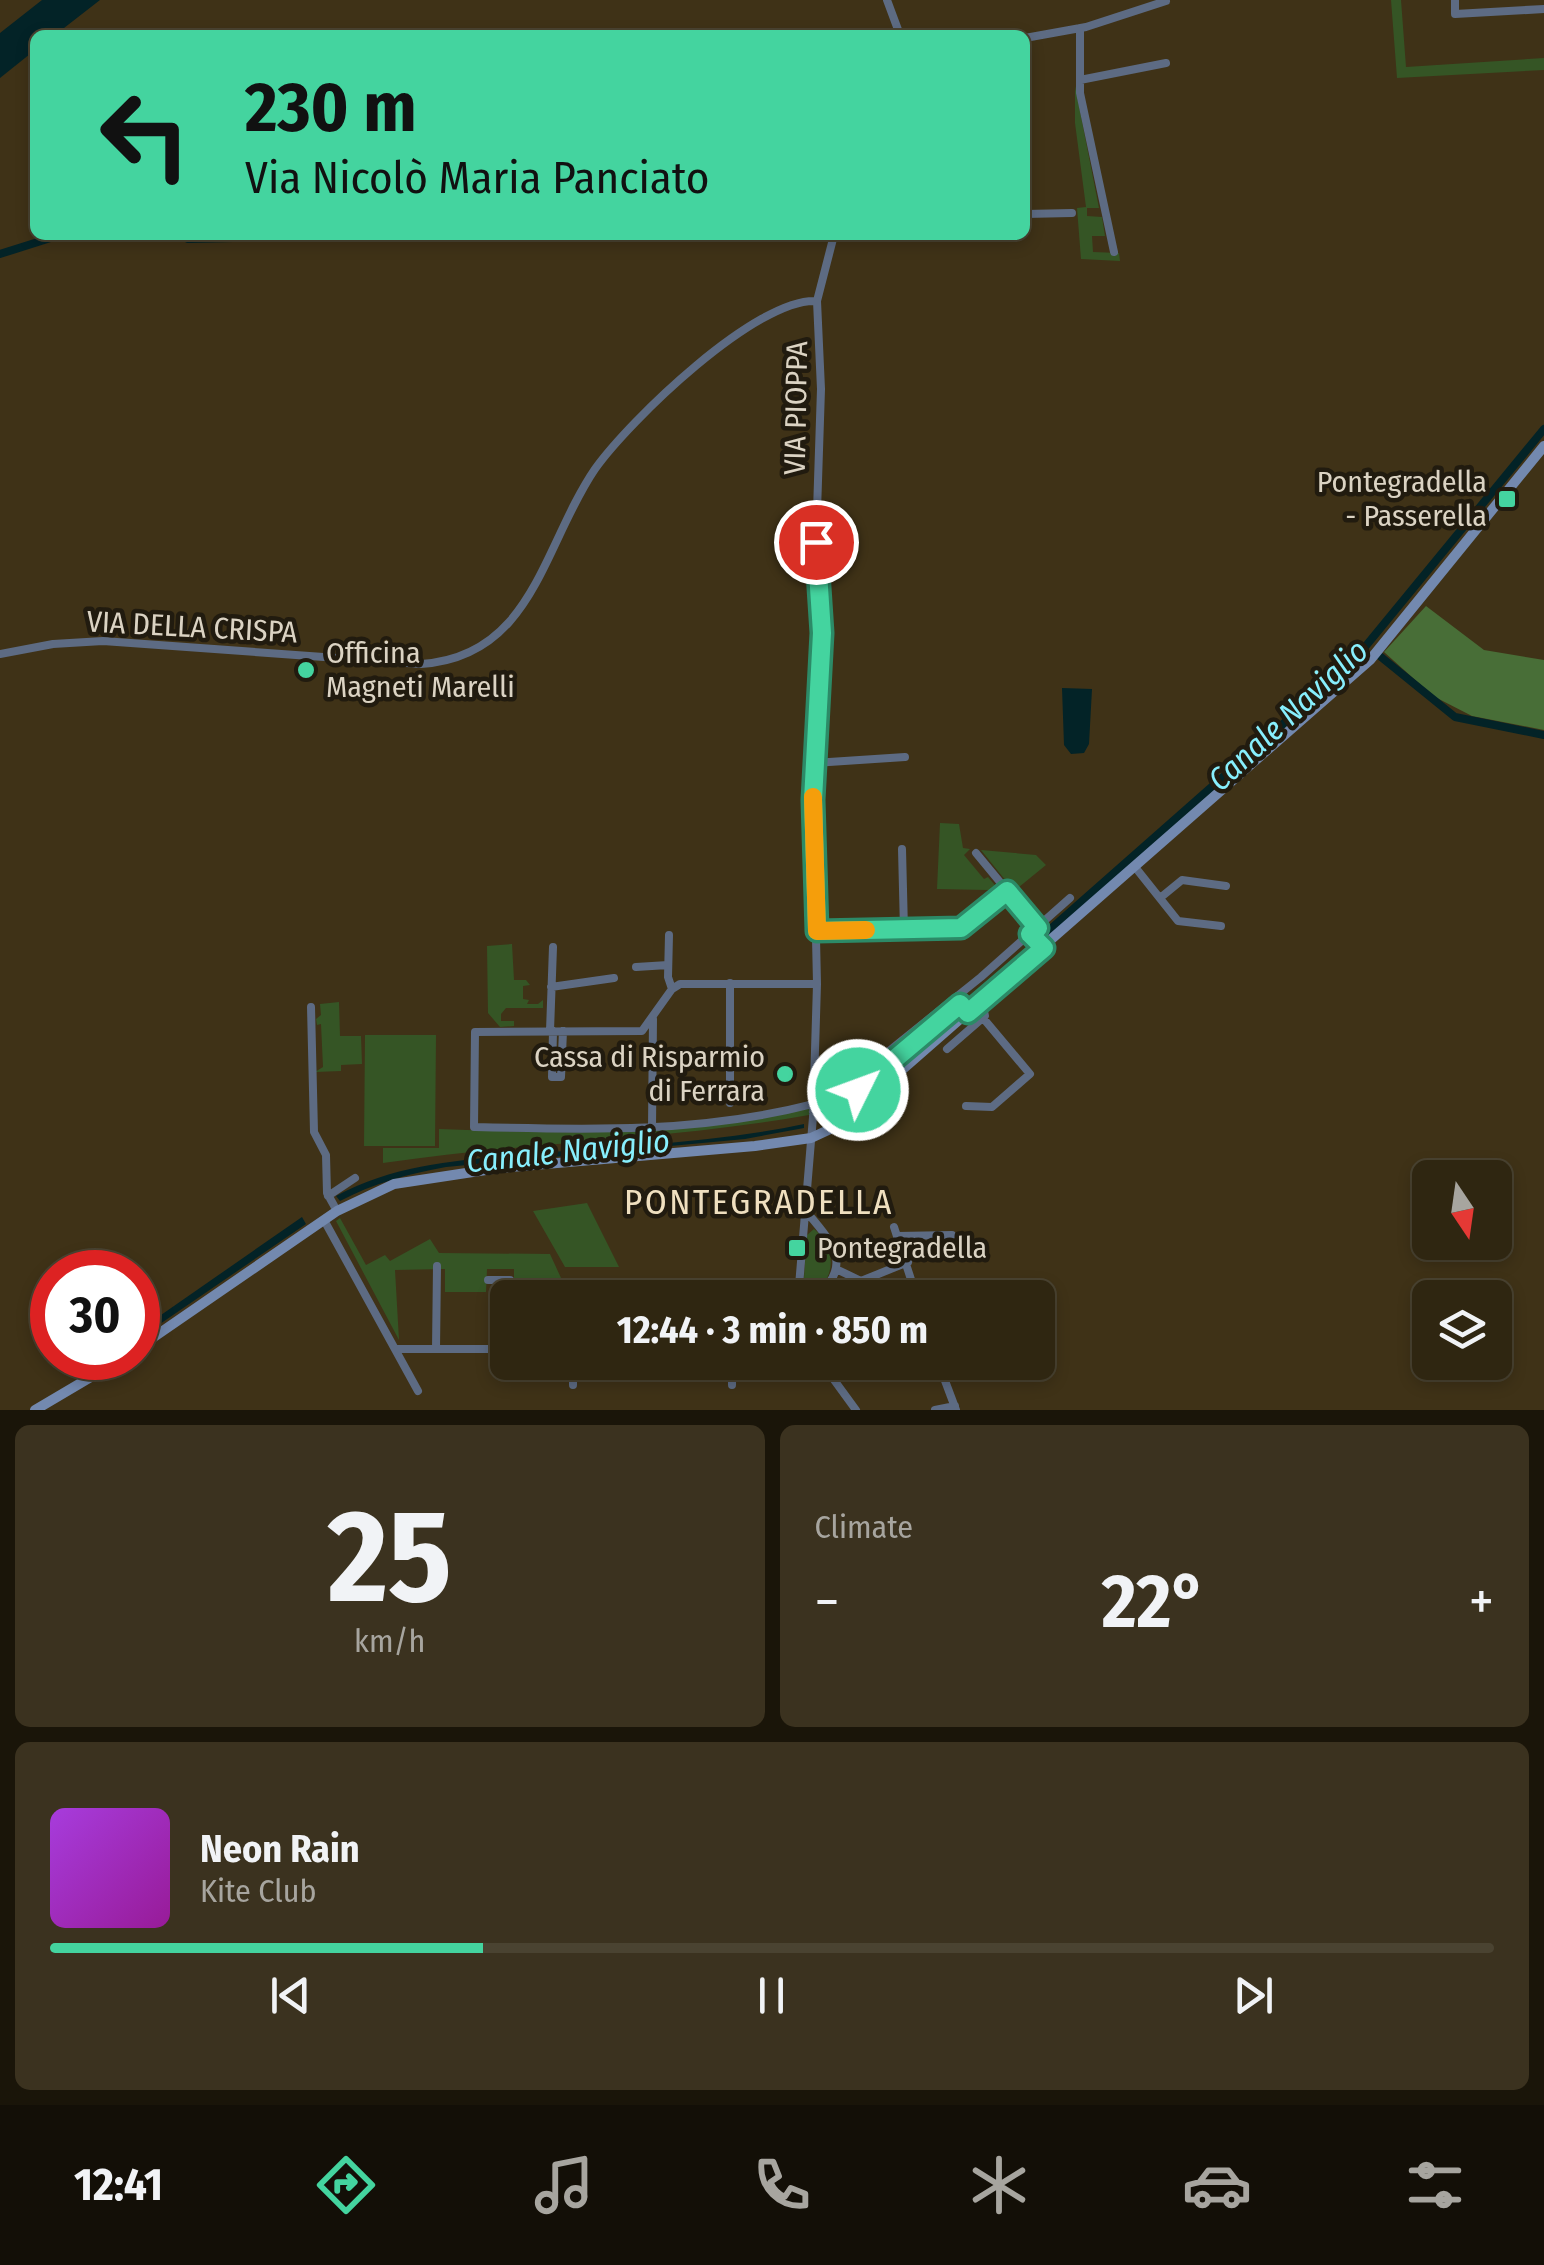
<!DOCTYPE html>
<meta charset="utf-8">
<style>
:root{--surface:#2f2611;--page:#3b321f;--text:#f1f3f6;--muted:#a7a59f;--line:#4a4331;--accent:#44d49f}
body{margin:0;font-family:"Fira Sans Condensed",sans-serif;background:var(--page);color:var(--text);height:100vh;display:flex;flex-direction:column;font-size:38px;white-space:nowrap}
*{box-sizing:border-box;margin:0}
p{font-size:32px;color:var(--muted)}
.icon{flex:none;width:55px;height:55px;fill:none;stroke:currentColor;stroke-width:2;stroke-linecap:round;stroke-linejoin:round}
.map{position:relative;height:1410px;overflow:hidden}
.details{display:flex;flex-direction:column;gap:15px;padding:15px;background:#1a1509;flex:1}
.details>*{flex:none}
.top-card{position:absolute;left:30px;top:30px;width:1000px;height:210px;border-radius:15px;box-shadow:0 5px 15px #0003,0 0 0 2px var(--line);background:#44d49f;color:#111;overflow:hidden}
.needle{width:65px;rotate:167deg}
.fabs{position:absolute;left:1412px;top:1160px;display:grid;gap:20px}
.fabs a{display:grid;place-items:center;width:100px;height:100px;border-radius:15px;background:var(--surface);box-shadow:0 5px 15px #0003,0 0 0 2px var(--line);font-size:50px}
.speed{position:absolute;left:30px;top:1250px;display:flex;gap:20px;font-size:50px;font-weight:700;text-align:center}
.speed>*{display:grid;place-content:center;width:130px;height:130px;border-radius:50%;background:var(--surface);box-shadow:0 5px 15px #0003,0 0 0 2px var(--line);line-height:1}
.speed .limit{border:15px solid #d22;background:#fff;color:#111}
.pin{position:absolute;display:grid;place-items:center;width:85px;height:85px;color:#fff;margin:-42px;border:5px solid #fff;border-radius:50%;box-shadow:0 2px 10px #0007}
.me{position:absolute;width:110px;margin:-55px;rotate:48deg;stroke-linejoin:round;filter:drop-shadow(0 0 8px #0008)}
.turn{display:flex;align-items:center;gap:35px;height:210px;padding:0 50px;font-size:45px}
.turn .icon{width:130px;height:130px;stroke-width:2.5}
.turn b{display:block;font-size:70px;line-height:85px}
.big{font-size:75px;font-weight:700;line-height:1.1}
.details .widget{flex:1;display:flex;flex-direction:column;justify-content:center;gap:15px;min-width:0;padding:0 35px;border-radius:15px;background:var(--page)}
.details .dial{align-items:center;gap:0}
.dial b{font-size:130px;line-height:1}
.song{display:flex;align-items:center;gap:30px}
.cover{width:120px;height:120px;border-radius:15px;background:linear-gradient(135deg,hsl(280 70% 55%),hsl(300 70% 35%))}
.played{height:10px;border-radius:5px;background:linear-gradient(90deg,var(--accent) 30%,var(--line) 30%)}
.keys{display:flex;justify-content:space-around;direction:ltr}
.heat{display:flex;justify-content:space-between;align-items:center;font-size:55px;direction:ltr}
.details .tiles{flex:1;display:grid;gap:15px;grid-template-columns:1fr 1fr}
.widget:last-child{grid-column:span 2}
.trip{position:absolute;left:490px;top:1280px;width:565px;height:100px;border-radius:15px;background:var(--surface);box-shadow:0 5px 15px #0003,0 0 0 2px var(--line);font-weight:700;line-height:100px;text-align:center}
.tab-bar{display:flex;height:160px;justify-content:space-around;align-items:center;background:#130f07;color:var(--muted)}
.tab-bar .icon{width:70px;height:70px}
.tab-bar .active{color:var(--accent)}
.tab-bar b{font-size:45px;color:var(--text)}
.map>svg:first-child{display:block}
.green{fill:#355525}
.forest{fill:#486e37}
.water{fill:#032327}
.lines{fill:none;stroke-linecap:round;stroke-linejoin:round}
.canal{stroke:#032327;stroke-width:8}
.street{stroke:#5d6b83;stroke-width:8}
.secondary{stroke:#7389af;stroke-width:10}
.route-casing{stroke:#2c8a67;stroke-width:25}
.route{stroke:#44d49f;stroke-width:18}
.slow{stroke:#f59e0b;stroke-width:18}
.poi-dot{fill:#44d49f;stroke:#211b0f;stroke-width:4}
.labels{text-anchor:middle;stroke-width:9;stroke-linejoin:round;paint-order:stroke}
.street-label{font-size:30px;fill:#dbd3c3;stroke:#211b0f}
.poi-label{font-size:30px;fill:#dbd3c3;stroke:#211b0f;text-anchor:end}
.water-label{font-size:32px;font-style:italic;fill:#87effd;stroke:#211b0f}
.quarter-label{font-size:35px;letter-spacing:2.5px;fill:#efdfbf;stroke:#211b0f}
</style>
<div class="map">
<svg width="1544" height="1410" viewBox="0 0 1544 1410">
<rect width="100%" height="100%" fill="#3f3217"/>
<path class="green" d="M 1391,0 L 1401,0 L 1406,67 L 1544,58 L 1544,70 L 1397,78 Z
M 1075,86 L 1099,208 L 1087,208 L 1087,216 L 1102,217 L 1105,236 L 1092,236 L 1093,252 L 1119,253 L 1120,261 L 1081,259 L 1077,208 L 1086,207 L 1075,123 Z
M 940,823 L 959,824 L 963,848 L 970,849 L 964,855 L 984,879 L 988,877 L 999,890 L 989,899 L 988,890 L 937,889 Z
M 981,850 L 1036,855 L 1046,865 L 1014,891 Z
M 512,944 L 514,980 L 526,980 L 530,985 L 523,986 L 523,999 L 529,1000 L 527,1004 L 538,1004 L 543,1000 L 543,1008 L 506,1008 L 501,1014 L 501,1021 L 514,1021 L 514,1026 L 500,1027 L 488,1013 L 487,946 Z
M 339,1002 L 340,1036 L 361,1036 L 362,1064 L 341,1065 L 341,1071 L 315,1072 L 323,1067 L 321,1024 L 317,1025 L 316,1019 L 321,1015 L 320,1004 Z
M 365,1035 L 436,1035 L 435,1146 L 364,1146 Z
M 812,1106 L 809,1115 C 668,1140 525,1142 383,1163 L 383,1148 L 439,1148 L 439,1129 C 565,1133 690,1139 812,1106 Z
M 587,1203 L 619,1267 L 565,1267 L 533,1211 Z
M 340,1218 L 366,1265 L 385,1255 L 390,1261 L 430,1239 L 439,1253 L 550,1254 L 567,1291 L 514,1292 L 514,1269 L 487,1269 L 486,1292 L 445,1292 L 445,1269 L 395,1270 L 399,1340 L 336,1221 Z
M 814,1229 C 838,1249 837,1284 806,1296 L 803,1292 L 807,1235 Z"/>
<path class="forest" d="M 1426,606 L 1484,650 L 1544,660 L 1544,730 L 1472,716 L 1433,696 L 1384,652 Z"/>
<path class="water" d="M 42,0 L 100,0 L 55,35 L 35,35 L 35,50 L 0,78 L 0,33 Z
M 1062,688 L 1092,689 L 1089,744 L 1084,753 L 1071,754 L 1064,745 Z
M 804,1124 L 804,1128 L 745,1139 L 446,1167 C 408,1174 374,1183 340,1201 L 336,1196 C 397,1163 461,1160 529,1154 C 620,1146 715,1143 804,1124 Z
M 302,1217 L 306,1224 L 138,1339 L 138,1331 Z"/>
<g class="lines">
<path class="canal" d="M 187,235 L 188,239 L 362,235
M 0,254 L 60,235
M 1381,657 L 1455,717 L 1544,735
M 1046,933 L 1351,664 L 1544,429"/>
<path class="street" d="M 887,0 L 900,35
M 1455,0 L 1455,14 L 1544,9
M 1080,28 L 1080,93 L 1114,252
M 1025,38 L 1086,27 L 1166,1
M 1080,80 L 1166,63
M 1025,214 L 1072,213
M 0,654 L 53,644 L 103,641 L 421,664 C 533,657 543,545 595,469 C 629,421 757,297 817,301
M 814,763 L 905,757
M 902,849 L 904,930
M 976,853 L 1038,928
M 1135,867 L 1178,921 L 1221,926
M 1160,898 L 1182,880 L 1226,886
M 817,931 L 961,929 L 1007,891
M 669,935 L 668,977 L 672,989
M 636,967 L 668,965
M 551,987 L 614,978
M 311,1007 L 314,1132 L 326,1155 L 327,1193 L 337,1211
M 550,1031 L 553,947
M 553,1031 L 552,1077 L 561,1077 L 563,1031
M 947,1049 L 985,1016 L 982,1001
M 868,1100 L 858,1090 L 960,1004
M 730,1103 L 730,983
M 813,1104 C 701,1133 589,1130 474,1127 L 475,1032 L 642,1031 L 672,989 L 680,984 L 817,984
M 966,1106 L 992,1107 L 1030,1074 L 983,1018
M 813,1112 L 981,977 L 1070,898
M 652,1128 L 653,1019
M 328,1196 L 355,1178
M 805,1210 C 831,1241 856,1266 814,1298
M 324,1220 L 418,1391
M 894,1227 L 917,1298
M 897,1236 L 952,1235
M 836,1269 L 861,1281 L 908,1262
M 488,1280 L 510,1280 L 510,1298
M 637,1298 L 637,1289 L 684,1288
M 798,1298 L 813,1117 L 817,984 L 813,800 L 821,633 L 816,542 L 821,389 L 817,301 L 834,235
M 395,1349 L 508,1349
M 436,1349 L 437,1266
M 573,1362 L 573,1385
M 732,1362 L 732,1385
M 821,1362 L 856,1410
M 938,1362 L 956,1410
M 935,1410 L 955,1406"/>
<path class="secondary" d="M 138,1348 L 337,1211 L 394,1184 L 499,1168 L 755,1146 L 811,1138 L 839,1125 L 1370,660 L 1544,446
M 35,1410 L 123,1358"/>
</g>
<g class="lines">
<defs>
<path id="route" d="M 816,542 L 822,633 L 813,800 L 817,931 L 961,928 L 1007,891 L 1038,928 L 1030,934 L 1044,948 L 968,1013 L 960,1004 L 858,1090"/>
</defs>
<use href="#route" class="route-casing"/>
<use href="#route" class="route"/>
<path class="slow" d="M 813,797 L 817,931 L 866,930"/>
</g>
<g class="poi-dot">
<rect x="1497" y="489" width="20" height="20" rx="5"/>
<circle cx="306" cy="670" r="10"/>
<circle cx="785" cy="1074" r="10"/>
<rect x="787" y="1238" width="20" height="20" rx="5"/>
</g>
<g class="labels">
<g class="street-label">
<text transform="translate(796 408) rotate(-89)" y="10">VIA PIOPPA</text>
<text transform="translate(192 627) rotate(3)" y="10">VIA DELLA CRISPA</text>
</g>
<g class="poi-label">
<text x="1487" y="492">Pontegradella<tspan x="1487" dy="34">- Passerella</tspan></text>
<text x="326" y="663" text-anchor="start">Officina<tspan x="326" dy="34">Magneti Marelli</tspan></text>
<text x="765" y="1067">Cassa di Risparmio<tspan x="765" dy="34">di Ferrara</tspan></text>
<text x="817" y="1258" text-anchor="start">Pontegradella</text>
</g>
<g class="water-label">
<text transform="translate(1288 715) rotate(-43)" y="11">Canale Naviglio</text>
<text transform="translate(568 1151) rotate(-6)" y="11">Canale Naviglio</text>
</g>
<g class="quarter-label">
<text x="759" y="1214">PONTEGRADELLA</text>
</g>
</g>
</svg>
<div class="fabs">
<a><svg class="needle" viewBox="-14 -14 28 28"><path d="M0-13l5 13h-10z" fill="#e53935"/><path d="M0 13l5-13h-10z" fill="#a7a59f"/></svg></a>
<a><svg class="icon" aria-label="layers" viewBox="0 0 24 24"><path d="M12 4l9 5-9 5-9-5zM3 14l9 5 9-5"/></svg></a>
</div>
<div class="speed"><div class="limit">30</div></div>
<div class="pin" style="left:816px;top:542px;background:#d93025"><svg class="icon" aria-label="arrive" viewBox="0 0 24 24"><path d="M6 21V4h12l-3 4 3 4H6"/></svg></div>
<svg class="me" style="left:858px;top:1090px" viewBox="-20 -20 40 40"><circle r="17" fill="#44d49f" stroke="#fff" stroke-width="3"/><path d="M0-11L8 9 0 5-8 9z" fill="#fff"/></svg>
<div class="trip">12:44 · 3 min · 850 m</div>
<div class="top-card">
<div class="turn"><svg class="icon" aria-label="left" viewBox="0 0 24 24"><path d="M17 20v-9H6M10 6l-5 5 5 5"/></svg><div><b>230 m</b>Via Nicolò Maria Panciato</div></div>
</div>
</div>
<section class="details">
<div class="tiles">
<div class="widget dial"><b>25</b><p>km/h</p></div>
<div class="widget"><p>Climate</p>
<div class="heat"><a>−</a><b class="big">22°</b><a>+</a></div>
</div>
<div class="widget">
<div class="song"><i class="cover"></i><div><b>Neon Rain</b><p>Kite Club</p></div></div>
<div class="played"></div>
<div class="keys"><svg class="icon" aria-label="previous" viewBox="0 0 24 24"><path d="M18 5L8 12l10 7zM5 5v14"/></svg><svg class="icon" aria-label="pause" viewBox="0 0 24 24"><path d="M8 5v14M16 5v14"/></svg><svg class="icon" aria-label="next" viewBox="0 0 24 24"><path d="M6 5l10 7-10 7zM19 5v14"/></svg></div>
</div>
</div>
</section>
<nav class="tab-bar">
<b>12:41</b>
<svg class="icon active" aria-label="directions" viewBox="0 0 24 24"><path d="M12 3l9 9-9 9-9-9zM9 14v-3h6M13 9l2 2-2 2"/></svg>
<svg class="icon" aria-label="music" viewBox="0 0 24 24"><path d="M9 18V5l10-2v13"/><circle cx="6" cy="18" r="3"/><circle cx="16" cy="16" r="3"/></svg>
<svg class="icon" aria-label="phone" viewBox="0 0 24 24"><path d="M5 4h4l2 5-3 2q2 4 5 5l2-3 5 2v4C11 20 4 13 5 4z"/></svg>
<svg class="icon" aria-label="climate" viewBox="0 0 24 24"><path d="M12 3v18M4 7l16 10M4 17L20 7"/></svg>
<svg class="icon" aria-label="car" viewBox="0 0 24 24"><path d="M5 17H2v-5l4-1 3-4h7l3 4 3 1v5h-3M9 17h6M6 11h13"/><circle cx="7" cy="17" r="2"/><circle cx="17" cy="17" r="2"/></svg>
<svg class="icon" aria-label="filters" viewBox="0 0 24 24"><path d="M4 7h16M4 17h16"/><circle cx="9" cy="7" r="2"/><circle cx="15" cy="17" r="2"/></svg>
</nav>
